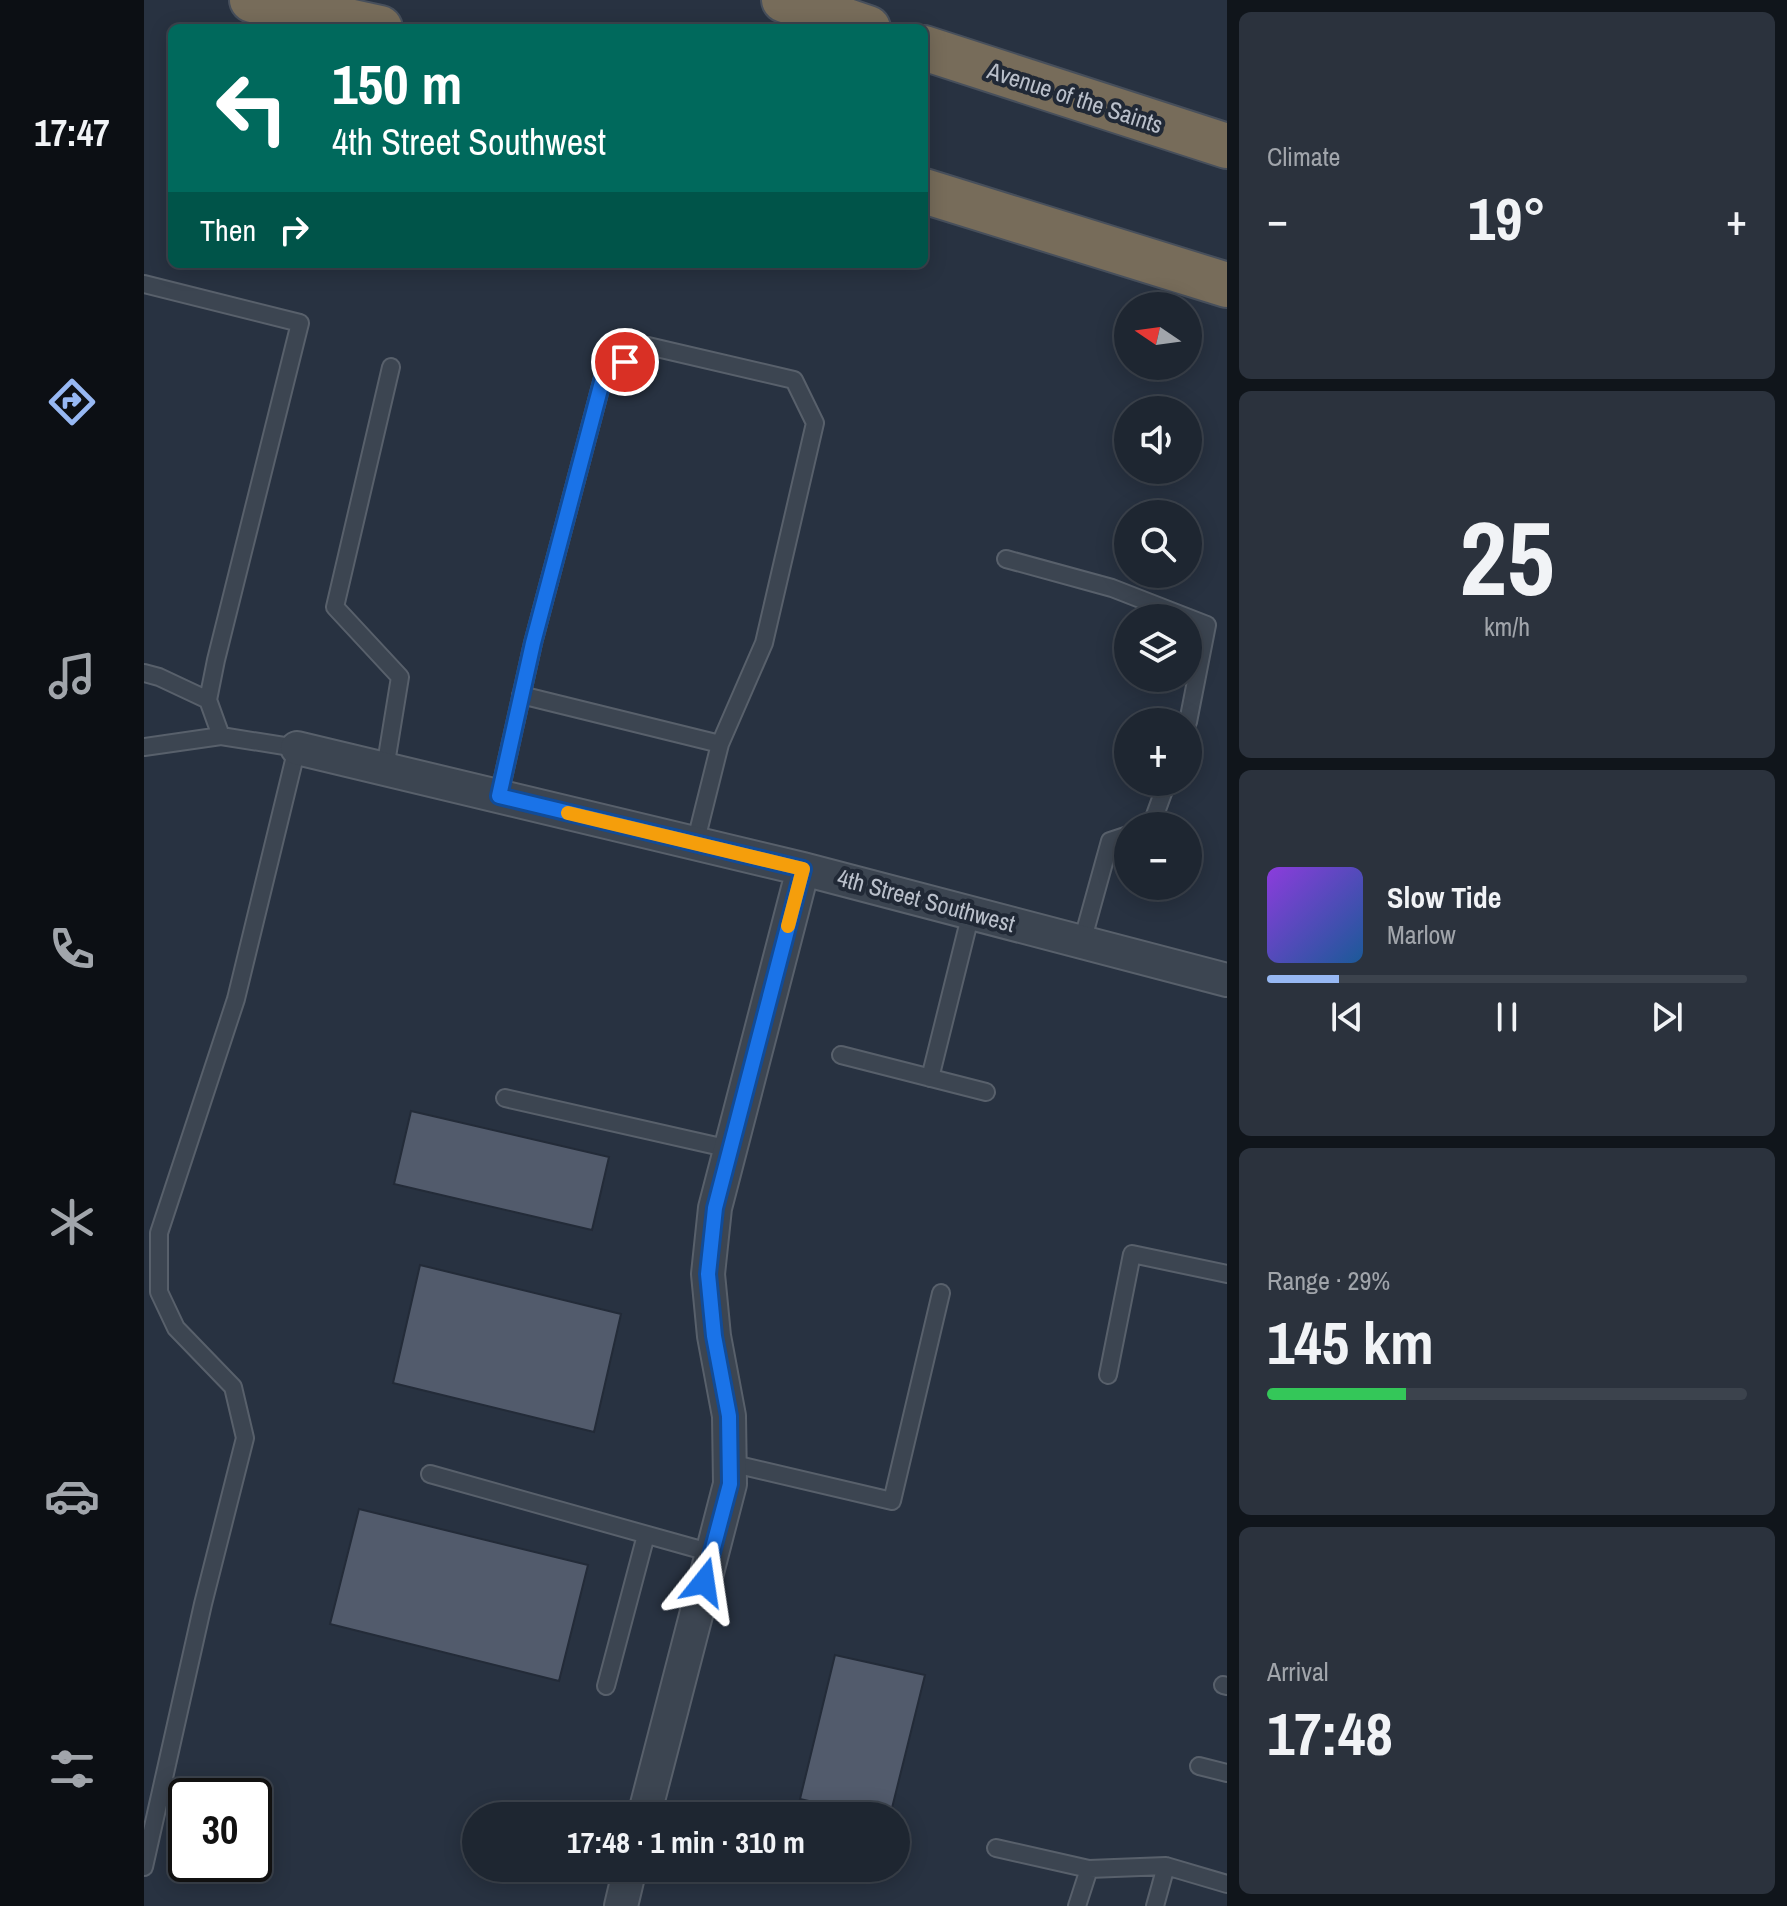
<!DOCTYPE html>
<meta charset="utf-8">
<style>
:root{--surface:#1e2631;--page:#2b323d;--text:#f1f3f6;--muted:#a1a5ab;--line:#3c434d;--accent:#97b8f3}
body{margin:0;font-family:"Archivo Narrow",sans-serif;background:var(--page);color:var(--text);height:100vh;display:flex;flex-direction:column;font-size:30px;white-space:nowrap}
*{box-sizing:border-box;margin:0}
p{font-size:26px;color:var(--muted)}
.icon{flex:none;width:44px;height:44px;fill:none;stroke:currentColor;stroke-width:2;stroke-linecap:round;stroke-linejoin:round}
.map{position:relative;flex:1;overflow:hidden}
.panel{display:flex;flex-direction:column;gap:12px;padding:12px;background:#10151b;width:560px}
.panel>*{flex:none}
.hud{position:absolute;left:24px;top:24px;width:760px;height:244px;border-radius:12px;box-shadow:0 4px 20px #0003,0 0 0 2px var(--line);background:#00695c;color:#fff;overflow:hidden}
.needle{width:52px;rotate:283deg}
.controls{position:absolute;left:970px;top:292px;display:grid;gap:16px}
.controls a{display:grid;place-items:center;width:88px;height:88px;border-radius:50%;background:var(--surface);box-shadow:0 4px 20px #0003,0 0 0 2px var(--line);font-size:40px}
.speed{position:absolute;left:24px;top:1778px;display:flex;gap:16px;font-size:40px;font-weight:700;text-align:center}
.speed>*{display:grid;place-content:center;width:104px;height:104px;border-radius:50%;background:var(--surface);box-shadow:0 4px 20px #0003,0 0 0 2px var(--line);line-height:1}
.speed .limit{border:4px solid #111;border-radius:12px;background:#fff;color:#111}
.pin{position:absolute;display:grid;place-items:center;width:68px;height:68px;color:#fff;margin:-34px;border:4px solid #fff;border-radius:50%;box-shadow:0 2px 8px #0007}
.me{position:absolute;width:88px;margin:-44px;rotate:15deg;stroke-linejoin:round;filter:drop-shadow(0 0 6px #0008)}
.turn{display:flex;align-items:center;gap:28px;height:168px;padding:0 32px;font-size:36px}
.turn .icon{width:104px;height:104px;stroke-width:2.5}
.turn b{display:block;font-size:56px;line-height:68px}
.then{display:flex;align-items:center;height:76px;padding:0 32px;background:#0003;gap:16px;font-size:30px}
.big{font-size:60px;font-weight:700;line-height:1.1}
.panel .widget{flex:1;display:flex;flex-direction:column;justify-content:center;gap:12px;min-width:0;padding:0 28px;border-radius:12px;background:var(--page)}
.panel .dial{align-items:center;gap:0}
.dial b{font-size:104px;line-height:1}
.song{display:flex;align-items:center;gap:24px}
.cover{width:96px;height:96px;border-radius:12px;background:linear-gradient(135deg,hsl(270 70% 55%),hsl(210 70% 35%))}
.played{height:8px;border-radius:4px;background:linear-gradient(90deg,var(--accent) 15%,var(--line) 15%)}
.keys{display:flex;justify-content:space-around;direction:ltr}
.heat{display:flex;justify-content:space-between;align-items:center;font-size:44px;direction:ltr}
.charge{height:12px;border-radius:6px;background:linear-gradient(90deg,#34c759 29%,var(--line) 0)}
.trip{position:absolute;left:318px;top:1802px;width:448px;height:80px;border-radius:40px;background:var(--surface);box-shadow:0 4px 20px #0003,0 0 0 2px var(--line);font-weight:700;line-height:80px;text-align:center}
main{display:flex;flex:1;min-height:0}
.dock{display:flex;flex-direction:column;width:144px;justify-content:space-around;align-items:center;background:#0c0f14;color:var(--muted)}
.dock .icon{width:56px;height:56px}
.dock .selected{color:var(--accent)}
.dock b{font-size:36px;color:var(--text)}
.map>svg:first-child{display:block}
.building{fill:#525b6c;stroke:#232b38;stroke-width:2}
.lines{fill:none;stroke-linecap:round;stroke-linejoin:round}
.lane-casing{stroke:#58606b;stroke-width:20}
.street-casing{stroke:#58606b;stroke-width:36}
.highway-casing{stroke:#474f5b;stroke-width:48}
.lane{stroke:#3c4551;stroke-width:16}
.street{stroke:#3c4551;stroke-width:32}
.highway{stroke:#776c5a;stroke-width:44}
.route-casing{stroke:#114b97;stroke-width:20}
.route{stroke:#1a73e8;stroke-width:14}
.slow{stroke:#f59e0b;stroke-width:14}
.labels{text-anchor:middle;stroke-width:8;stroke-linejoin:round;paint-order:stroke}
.street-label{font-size:24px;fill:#bac0cb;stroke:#212936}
</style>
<main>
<nav class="dock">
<b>17:47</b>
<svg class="icon selected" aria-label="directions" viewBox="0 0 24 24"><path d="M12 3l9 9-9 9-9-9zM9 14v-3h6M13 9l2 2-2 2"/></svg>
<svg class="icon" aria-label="music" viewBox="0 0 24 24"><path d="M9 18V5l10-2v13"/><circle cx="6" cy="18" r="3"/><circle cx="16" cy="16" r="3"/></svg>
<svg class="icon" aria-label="phone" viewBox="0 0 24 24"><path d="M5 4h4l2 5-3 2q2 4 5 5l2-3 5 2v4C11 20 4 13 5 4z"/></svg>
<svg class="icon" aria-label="climate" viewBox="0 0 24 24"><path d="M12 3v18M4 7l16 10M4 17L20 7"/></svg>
<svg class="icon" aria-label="car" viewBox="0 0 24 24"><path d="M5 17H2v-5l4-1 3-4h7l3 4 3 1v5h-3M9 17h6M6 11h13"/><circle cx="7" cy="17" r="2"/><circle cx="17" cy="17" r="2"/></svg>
<svg class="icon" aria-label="filters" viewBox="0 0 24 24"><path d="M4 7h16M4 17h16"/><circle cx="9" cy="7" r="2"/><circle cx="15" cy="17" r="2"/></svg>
</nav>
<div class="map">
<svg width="1083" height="1906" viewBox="0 0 1083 1906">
<rect width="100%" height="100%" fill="#283241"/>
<path class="building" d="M 267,1111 L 465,1157 L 448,1230 L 250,1184 Z
M 276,1265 L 477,1314 L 450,1432 L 249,1383 Z
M 215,1509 L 444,1565 L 415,1681 L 186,1624 Z
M 691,1655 L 781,1675 L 746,1816 L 731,1816 L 656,1799 Z"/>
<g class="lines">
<defs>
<path id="lane" d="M 0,284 L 156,323 L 72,660 L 64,700 L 77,736
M 862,559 L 968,588 L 1063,625 L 1044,722
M 0,673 L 15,677 L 64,700
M 377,695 L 576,744
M 0,747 L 77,736 L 153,748 L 92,999 L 15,1233 L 15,1292 L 32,1328 L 89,1387 L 101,1438 L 59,1604 L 0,1867
M 241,769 L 256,677 L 191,607 L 247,367
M 355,796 L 389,643 L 459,378 L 504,346 L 650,380 L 671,423 L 620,643 L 576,744 L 551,844
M 1007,826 L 1023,782
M 938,942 L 966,841 L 984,835
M 697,1055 L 842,1092
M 786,1078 L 827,913
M 361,1098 L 586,1149
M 964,1375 L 988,1254 L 1083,1274
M 586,1463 L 748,1501 L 797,1293
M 286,1474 L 568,1553
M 1079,1685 L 1083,1686
M 462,1686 L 502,1535
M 1055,1766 L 1083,1773
M 852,1848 L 945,1869 L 1022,1866
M 933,1906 L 945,1869
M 1011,1906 L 1022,1866 L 1083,1884"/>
<path id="street" d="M 153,748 L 659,869 L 1083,980
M 500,1816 L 586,1484 L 585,1416 L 570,1336 L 564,1274 L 571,1208 L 659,869
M 477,1906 L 486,1868"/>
<path id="highway" d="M 108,0 L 236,28
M 640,0 L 724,28
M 780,48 L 1083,146
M 780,191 L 1083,285"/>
</defs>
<use href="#lane" class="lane-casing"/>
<use href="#street" class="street-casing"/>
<use href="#highway" class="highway-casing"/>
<use href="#lane" class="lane"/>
<use href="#street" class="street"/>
<use href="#highway" class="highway"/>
</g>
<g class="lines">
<defs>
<path id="route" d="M 481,362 L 459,378 L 389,643 L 355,796 L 659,869 L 571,1208 L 564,1274 L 570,1336 L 585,1416 L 586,1484 L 560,1582"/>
</defs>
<use href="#route" class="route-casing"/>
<use href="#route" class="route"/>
<path class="slow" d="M 424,813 L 659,869 L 644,926"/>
</g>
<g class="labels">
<g class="street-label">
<text transform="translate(931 98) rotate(18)" y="8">Avenue of the Saints</text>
<text transform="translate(782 901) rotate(15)" y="8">4th Street Southwest</text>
</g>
</g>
</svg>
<div class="controls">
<a><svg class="needle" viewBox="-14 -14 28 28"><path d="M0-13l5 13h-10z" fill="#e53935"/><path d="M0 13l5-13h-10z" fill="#a1a5ab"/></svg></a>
<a><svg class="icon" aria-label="sound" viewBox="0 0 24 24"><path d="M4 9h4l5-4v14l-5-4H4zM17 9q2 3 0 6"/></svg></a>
<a><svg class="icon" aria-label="search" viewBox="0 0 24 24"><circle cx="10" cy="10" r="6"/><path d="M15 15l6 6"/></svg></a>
<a><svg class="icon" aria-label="layers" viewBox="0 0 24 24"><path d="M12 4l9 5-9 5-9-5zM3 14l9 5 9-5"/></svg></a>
<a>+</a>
<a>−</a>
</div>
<div class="speed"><div class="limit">30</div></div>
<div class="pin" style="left:481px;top:362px;background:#d93025"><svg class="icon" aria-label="arrive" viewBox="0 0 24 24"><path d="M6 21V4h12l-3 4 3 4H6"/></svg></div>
<svg class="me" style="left:560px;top:1582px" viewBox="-20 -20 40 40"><path d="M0-17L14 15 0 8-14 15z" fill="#1a73e8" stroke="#fff" stroke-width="4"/></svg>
<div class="trip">17:48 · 1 min · 310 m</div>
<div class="hud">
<div class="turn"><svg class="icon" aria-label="left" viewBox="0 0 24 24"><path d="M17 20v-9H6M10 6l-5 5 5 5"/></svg><div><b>150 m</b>4th Street Southwest</div></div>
<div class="then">Then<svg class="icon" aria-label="right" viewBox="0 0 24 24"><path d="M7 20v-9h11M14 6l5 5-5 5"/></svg></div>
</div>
</div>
<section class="panel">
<div class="widget"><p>Climate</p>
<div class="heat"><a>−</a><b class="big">19°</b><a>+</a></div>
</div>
<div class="widget dial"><b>25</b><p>km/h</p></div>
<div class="widget">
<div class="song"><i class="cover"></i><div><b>Slow Tide</b><p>Marlow</p></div></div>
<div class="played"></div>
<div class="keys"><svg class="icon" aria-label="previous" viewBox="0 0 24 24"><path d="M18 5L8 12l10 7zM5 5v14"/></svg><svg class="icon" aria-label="pause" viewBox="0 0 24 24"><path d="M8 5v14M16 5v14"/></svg><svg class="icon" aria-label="next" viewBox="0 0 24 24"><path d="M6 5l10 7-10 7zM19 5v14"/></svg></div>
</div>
<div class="widget"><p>Range · 29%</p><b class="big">145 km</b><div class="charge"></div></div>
<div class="widget"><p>Arrival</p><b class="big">17:48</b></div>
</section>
</main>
